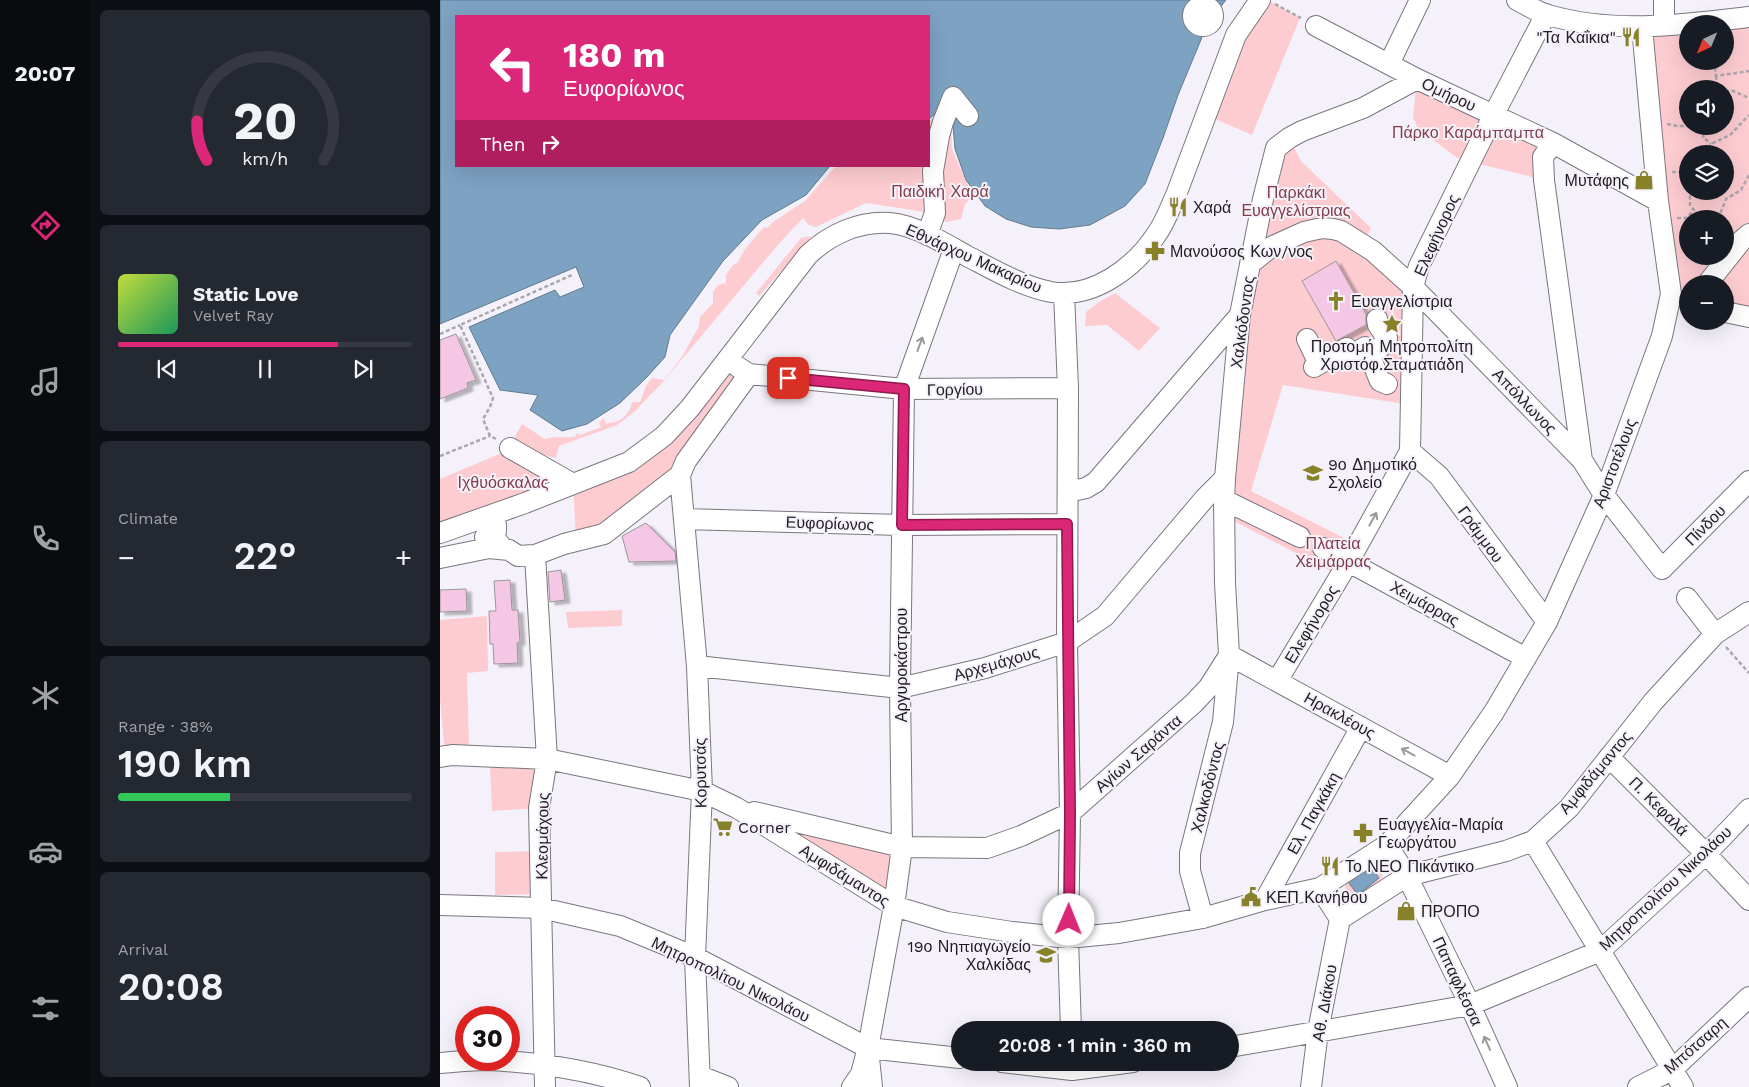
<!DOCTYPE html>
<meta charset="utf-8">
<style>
:root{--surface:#171b24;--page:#242831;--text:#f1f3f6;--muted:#9ea1a6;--line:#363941;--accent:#db2777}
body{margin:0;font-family:"Work Sans",sans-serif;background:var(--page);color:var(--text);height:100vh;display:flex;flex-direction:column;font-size:19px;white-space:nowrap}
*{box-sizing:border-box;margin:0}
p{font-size:16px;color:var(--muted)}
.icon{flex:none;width:28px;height:28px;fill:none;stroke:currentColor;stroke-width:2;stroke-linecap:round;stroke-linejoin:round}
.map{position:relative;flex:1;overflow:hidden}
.side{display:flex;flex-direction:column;gap:10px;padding:10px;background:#0d0f14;width:350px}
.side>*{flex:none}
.banner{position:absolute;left:15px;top:15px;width:475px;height:152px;border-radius:0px;box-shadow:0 5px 20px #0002;background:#db2777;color:#fff;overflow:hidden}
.needle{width:32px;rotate:224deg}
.tools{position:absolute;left:1239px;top:15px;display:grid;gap:10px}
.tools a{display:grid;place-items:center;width:55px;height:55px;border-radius:50%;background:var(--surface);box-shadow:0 5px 20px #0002;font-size:25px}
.speed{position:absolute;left:15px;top:1006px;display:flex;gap:10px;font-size:25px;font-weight:700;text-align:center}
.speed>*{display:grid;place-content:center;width:65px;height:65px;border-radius:50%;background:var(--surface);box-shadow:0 5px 20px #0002;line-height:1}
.speed .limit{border:8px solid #d22;background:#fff;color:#111}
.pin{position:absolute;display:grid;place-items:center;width:42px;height:42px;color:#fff;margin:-21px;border-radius:10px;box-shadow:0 2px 8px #0006}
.me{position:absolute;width:55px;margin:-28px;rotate:1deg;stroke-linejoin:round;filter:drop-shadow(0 0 4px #0008)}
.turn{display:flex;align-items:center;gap:18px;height:105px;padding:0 25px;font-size:22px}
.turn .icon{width:65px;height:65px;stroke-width:2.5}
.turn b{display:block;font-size:35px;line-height:42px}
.then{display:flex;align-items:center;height:48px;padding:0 25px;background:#0003;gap:10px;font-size:19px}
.big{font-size:38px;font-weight:600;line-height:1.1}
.side .tile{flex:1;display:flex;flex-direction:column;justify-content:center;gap:8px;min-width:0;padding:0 18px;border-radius:8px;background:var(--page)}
.side .dial{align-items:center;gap:0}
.dial svg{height:130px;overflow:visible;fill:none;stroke:var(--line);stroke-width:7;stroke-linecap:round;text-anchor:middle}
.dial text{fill:var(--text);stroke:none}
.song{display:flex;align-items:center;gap:15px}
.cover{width:60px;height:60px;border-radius:8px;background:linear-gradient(135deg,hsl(70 70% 55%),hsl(150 70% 35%))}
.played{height:5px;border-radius:2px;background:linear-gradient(90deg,var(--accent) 75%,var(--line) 75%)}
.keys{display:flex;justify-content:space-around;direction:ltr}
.heat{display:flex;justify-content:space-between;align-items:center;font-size:28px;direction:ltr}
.charge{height:8px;border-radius:4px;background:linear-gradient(90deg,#34c759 38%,var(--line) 0)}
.trip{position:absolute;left:511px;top:1021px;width:288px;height:50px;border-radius:25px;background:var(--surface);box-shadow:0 5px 20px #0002;font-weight:600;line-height:50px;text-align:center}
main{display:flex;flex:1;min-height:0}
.tab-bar{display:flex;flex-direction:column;width:90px;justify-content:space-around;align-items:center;background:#090b0e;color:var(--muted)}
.tab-bar .icon{width:35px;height:35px}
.tab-bar .on{color:var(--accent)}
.tab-bar b{font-size:22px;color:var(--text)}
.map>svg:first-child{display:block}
.green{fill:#fdccd1;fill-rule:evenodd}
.water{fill:#7da2c2;stroke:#617a91}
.building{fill:#f4c8e4;stroke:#9e959b;filter:url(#shadow)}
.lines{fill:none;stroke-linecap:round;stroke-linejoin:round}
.minor-casing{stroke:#7a767e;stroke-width:22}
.path{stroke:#aaa7ae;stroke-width:2.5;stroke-dasharray:4 2.5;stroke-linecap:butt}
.minor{stroke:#fff;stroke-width:20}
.oneway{stroke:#9a999b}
.route-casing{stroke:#8e194d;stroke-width:12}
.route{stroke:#db2777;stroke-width:9}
.labels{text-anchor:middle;stroke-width:4;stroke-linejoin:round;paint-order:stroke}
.poi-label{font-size:16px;fill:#1f1d20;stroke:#f5f1fa;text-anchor:start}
.street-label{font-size:16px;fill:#1f1d20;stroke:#f5f1fa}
.park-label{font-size:16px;fill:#803d48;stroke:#f5f1fa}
</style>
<main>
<nav class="tab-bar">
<b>20:07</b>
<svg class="icon on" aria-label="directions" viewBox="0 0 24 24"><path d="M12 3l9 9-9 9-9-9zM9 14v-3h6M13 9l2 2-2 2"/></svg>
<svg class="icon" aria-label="music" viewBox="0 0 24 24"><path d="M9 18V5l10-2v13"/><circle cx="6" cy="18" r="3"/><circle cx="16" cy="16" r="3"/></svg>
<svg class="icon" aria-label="phone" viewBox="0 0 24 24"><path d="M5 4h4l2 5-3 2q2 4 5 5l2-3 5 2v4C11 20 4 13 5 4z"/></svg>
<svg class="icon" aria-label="climate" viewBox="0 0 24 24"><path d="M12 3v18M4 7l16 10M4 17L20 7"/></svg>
<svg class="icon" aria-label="car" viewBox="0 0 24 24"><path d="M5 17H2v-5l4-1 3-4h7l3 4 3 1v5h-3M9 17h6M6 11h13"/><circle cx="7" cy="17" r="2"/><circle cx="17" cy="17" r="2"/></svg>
<svg class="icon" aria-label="filters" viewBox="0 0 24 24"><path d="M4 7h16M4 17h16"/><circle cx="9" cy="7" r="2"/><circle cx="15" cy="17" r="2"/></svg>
</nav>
<section class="side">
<div class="tile dial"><svg viewBox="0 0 100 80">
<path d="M14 69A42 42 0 1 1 86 69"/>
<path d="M14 69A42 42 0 0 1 8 45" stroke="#db2777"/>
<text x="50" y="56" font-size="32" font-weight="700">20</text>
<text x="50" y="72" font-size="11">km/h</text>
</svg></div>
<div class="tile">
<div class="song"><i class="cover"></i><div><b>Static Love</b><p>Velvet Ray</p></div></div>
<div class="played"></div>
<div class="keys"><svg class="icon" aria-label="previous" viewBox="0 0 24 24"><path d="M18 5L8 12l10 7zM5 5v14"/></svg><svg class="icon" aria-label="pause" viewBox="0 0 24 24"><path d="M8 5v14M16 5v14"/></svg><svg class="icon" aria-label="next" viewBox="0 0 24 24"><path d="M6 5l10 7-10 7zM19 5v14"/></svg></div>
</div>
<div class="tile"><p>Climate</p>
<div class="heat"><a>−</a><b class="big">22°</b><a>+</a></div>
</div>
<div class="tile"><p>Range · 38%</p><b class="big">190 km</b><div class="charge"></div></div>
<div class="tile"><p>Arrival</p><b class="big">20:08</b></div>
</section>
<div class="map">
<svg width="1309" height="1087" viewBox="0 0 1309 1087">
<defs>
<filter id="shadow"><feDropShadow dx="5" dy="3" stdDeviation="1" flood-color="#0004"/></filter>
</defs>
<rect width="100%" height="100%" fill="#f5f1fa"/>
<path class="green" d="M 827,0 L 860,18 L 812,135 L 766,115 L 796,35 Z
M 1309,17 L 1309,317 L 1285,312 L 1285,284 L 1248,284 L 1247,300 L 1231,294 L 1202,27 ZM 1248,24 L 1285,24 L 1285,61 L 1248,61 ZM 1248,89 L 1285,89 L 1285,126 L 1248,126 ZM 1248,154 L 1285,154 L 1285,191 L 1248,191 ZM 1248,219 L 1285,219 L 1285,256 L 1248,256 Z
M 977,79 L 1113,143 L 1104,180 L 1031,162 L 1016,157 L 978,129 L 973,117 Z
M 499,114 L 511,121 L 512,149 L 533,196 L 525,204 L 521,219 L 507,222 L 479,211 L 426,203 L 376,227 L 369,225 L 363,218 L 336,247 L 222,383 L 194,412 L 177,425 L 119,446 L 116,458 L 92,452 L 72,442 L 82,424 L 105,439 C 115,436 124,438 135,437 L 137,433 L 140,435 L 161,427 L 159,422 L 164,418 L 166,424 C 170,422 174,423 178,421 C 185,418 191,409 192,402 L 200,402 L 206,386 L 212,378 L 224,380 L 242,357 L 259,326 L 260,317 L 273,303 L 273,292 L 278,285 L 286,283 L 286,275 L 292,266 L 298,262 L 305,249 L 324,227 L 327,228 L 333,222 L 365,201 L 396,166 L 489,166 L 489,121 Z
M 849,138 L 861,161 L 931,228 L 923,244 L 973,287 L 971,405 L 843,385 L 811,491 L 918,545 L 900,576 L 784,516 L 800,315 Z
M 370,236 L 369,240 L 319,296 L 316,293 L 361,238 Z
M 675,293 L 720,328 L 699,351 L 667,325 L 645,326 L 646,312 L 659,302 Z
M 288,360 L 309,374 L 240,475 L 136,541 L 133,485 L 0,533 L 0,479 L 59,454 L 78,453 L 133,484 L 189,462 Z
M 182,610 L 182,626 L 128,628 L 126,612 Z
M 47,616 L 48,671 L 27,673 L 29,745 L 4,745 L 0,698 L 0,620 Z
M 107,759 L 99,808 L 52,811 L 50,766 Z
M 297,808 L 462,847 L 454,906 Z
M 100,851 L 101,894 L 55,895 L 55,852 Z
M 936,862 L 943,871 L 942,878 L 939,881 L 921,896 L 909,895 L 905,889 L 905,881 Z"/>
<path class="water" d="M 0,0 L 786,0 L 778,10 L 764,2 C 742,7 748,22 765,30 L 738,95 L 723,138 L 705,184 L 685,206 L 650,225 L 619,229 L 591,227 L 566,219 L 545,206 L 526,180 L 515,149 L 513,125 L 520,111 L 518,91 L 506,89 L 496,113 L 489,119 L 489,16 L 16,16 L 16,166 L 390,166 L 366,195 L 322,220 L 283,261 L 230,335 L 225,357 L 206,378 L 180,403 L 147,424 L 122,431 L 90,410 L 98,395 L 60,390 L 29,327 L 115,290 L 120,297 L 144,287 L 136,267 L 0,324 Z
M 929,865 L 939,878 L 918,895 L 908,882 Z"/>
<path class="building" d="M 896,261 L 926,314 L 926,325 L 896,341 L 862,281 Z
M 16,334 L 36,380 L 27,383 L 28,388 L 0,399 L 0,340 Z
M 206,523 L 235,552 L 236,561 L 189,562 L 182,536 Z
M 121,570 L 125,600 L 110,602 L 108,572 Z
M 70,580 L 72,610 L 78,610 L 80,642 L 77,643 L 78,663 L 54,664 L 53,644 L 50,644 L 49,611 L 56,611 L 54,581 Z
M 26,589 L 27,611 L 0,612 L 0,590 Z"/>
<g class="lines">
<defs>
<path id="minor" d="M 1077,0 C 1087,5 1097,12 1108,15 C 1174,34 1242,25 1309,17
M753 16a10 10 0 1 1 20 0a10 10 0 1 1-20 0Z
M 1224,25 L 1224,2
M 876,26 L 977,79 L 1113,143 L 1218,201
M 949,64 L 980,0
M 1113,143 L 1103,157 L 1104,180 L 1142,460
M 487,235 L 495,213 L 493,171 L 499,136 L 503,122 L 513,97 L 528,116
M 810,264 L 831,247 L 864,232 L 882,228 L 893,229 L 901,231 L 933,251 L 973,287 L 1142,460 L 1164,495 L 1222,569 L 1309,481
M 1267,284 L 1302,240 L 1309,234
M 624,293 L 628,388 L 627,642 L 630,813 L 628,938 L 631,1030
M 1285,312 L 1309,317
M 867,339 L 879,364
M 929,354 L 940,381 L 947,384
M 298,367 L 309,374 L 464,389 L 628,388
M 874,367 L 907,348 L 911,356 L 925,347 L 929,354 L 941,347 L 947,338 L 938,325 L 937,319
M 70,448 L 133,484
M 970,451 L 999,476 L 1107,622
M 628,492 L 646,488 L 656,482 L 800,315
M 784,500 L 860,537
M 46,518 L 49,526 L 56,525 L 56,531 L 45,537 L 47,540 L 58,542 L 61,546
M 244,519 L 462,525 L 627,524
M 0,533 L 85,503 L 189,462 L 224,436 L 250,408 L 368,255 C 390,234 419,221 450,223 C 475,225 506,244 527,256 C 554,270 581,286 611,292 C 653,299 694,268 716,235 C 725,223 730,208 736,195 L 796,35 L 820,0
M 883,548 L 1086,658
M 95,555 L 107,759 L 99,808 L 105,1087
M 0,558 L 49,548 L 69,550 L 78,556 L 95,555 L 124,544 L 164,534 L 240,475
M 1247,598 L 1275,634
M 789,655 L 1010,776
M 257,666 L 460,688 L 545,668 L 627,642 L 665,616 L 765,498 L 785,478
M 837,681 L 909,561 L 970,451 L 973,287 L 979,266 L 1054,114 L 1106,14
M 0,757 L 12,755 L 107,759 L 262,791 L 297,808 L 454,906 L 507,922 L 572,932 L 628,938 L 679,933 L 763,918 L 825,900 L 880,888
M 1169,757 L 1266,854 L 1309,900
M 314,812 L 462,847 L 547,848 L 581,836 L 630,813 L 754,703 L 769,687 L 788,657
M 1093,841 L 1243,1087
M 947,845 L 1010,776 L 1054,712 L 1107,622 L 1164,495 L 1222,336 L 1231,294 L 1218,201 L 1202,27
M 947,845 L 967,876 L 900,919 L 880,888 Z
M 825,900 L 921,727
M 0,905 L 101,908 L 180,926 L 255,957 L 428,1048 L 520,1058
M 763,918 L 750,871 L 750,853 L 783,722 L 789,655 L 785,583 L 784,500 L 785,478 L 800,315 L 823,199 L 836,148 L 849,138 L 862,131 L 923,108 L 977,79
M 790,1047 L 1030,1005 L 1160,951 L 1266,854 L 1309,809
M 562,1062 L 632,1070 L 693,1062
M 0,1063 C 15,1062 31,1060 46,1060 C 97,1062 151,1070 200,1087
M 260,1076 L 288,1087
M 260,1087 L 255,957 L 262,791 L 257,666 L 240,475 L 246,461 L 309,374
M 412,1087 L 421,1074 L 426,1055
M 432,1087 L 428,1048 L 454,906 L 462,847 L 460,688 L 464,389 L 514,249
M 871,1087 L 878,1031 L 900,919
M 1067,1087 L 1030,1005 L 967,876 L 1066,851 L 1093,841 L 1129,808 L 1213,702 L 1275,634 L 1309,612
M 1198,1087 L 1232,1070 L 1309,997"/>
</defs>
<use href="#minor" class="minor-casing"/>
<path class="path" d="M 835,4 L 861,18
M 1274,61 L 1276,76 L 1309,71
M 1276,76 L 1277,89
M 1285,91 L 1293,91 L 1309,98
M 1227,124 L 1237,126 L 1265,126
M 1265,127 L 1263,137 L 1271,144
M 1265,154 L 1271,144 L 1290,135 L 1309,115
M 1232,172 L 1248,172
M 1237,218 L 1246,218 L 1254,210 L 1250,206 L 1250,191
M 1278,219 L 1286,199 L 1301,190 L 1309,175
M 0,334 L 20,325
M 56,439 L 50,436 L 43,419 L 50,407 L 53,398 L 20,325 L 132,275
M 0,456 L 50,436
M 1286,647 L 1309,673"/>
<use href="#minor" class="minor"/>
</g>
<defs><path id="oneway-shaft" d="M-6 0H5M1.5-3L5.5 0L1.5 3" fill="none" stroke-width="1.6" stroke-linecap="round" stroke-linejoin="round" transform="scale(1.25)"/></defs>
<g class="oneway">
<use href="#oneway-shaft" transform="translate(480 344) rotate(-70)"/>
<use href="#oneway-shaft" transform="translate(933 519) rotate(-61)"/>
<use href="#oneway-shaft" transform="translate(968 752) rotate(-151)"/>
<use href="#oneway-shaft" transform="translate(1047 1043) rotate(-114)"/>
</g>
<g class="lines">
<defs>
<path id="route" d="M 348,378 L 464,389 L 462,525 L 627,524 L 630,813 L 629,920"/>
</defs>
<use href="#route" class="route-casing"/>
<use href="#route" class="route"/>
</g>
<defs>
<symbol id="restaurant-bare" viewBox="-9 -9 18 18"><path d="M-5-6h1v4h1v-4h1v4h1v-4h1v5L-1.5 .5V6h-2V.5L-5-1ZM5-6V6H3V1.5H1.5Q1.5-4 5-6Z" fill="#87822a" stroke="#f5f1fa" stroke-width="2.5" paint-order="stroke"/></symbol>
<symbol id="shop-bare" viewBox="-9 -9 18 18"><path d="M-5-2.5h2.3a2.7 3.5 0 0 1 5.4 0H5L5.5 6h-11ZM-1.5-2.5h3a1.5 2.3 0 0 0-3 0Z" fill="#87822a" stroke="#f5f1fa" stroke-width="2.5" paint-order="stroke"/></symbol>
<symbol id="pharmacy-bare" viewBox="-9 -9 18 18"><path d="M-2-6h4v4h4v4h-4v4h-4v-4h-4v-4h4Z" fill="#87822a" stroke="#f5f1fa" stroke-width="2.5" paint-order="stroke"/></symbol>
<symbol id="church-bare" viewBox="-9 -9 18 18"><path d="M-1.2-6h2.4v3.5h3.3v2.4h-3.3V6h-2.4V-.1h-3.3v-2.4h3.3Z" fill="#87822a" stroke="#f5f1fa" stroke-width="2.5" paint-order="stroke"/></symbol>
<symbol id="sight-bare" viewBox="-9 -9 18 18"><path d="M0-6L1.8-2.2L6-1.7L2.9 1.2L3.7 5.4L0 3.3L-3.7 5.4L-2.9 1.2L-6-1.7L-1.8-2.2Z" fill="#87822a" stroke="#f5f1fa" stroke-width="2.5" paint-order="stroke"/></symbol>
<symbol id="school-bare" viewBox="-9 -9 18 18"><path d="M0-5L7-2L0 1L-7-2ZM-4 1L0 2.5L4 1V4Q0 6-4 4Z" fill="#87822a" stroke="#f5f1fa" stroke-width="2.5" paint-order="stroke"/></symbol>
<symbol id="supermarket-bare" viewBox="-9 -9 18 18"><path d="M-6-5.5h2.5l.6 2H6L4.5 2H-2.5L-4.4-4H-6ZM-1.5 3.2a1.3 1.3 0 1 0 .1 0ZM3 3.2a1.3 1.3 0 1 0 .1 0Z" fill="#87822a" stroke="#f5f1fa" stroke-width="2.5" paint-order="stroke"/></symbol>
<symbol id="civic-bare" viewBox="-9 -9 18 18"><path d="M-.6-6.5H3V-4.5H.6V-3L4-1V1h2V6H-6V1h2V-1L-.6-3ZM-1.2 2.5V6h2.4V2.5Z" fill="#87822a" stroke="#f5f1fa" stroke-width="2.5" paint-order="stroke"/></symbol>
</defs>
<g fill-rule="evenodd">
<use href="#restaurant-bare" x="1177" y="23" width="28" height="28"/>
<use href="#shop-bare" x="1190" y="166" width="28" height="28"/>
<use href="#restaurant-bare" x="724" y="193" width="28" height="28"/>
<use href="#pharmacy-bare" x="701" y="237" width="28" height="28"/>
<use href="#church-bare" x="882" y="287" width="28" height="28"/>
<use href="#sight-bare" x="938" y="310" width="28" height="28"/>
<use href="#school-bare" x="859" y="459" width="28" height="28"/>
<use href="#supermarket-bare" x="269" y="813" width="28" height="28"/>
<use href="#pharmacy-bare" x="909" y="819" width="28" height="28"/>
<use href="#restaurant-bare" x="876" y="852" width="28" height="28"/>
<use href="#civic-bare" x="797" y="883" width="28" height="28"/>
<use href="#shop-bare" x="952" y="897" width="28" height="28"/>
<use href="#school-bare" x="592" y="941" width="28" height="28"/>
</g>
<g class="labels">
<g class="poi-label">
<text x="1176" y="43" text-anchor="end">"Τα Καΐκια"</text>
<text x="1189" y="186" text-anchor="end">Μυτάφης</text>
<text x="753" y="213">Χαρά</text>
<text x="730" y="257">Μανούσος Κων/νος</text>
<text x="911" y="307">Ευαγγελίστρια</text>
<text x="952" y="352" text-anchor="middle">Προτομή Μητροπολίτη<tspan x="952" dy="18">Χριστόφ.Σταματιάδη</tspan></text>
<text x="888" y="470">9ο Δημοτικό<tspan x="888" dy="18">Σχολείο</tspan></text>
<text x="938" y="830">Ευαγγελία-Μαρία<tspan x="938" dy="18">Γεωργάτου</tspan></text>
<text x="298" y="833">Corner</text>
<text x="905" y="872">Το ΝΕΟ Πικάντικο</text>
<text x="826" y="903">ΚΕΠ Κανήθου</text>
<text x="981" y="917">ΠΡΟΠΟ</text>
<text x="591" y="952" text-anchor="end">19ο Νηπιαγωγείο<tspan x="591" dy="18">Χαλκίδας</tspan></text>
</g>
<g class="street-label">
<text transform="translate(1009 94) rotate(25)" y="6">Ομήρου</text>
<text transform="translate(996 235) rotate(-66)" y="6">Ελεφήνορος</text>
<text transform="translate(534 258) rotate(24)" y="6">Εθνάρχου Μακαρίου</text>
<text transform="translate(802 322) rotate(-82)" y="6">Χαλκόδοντος</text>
<text transform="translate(515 389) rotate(-1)" y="6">Γοργίου</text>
<text transform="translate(1085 401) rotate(46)" y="6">Απόλλωνος</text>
<text transform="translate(1174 463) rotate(-69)" y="6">Αριστοτέλους</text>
<text transform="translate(390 523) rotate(2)" y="6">Ευφορίωνος</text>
<text transform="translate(1265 525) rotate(-45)" y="6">Πίνδου</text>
<text transform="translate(1041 534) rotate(54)" y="6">Γράμμου</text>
<text transform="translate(985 603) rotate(29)" y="6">Χειμάρρας</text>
<text transform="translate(871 624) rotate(-59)" y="6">Ελεφήνορος</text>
<text transform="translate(556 663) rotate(-16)" y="6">Αρχεμάχους</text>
<text transform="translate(461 665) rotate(-90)" y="6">Αργυροκάστρου</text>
<text transform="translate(900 715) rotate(29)" y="6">Ηρακλέους</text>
<text transform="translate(698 753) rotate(-41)" y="6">Αγίων Σαράντα</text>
<text transform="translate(1155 772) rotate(-50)" y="6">Αμφιδάμαντος</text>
<text transform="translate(260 773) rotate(-91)" y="6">Κορυτσάς</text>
<text transform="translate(767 787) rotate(-76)" y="6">Χαλκοδόντος</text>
<text transform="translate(1219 806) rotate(45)" y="6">Π. Κεφαλά</text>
<text transform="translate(873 813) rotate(-61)" y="6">Ελ. Παγκάκη</text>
<text transform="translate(102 836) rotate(-89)" y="6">Κλεομάχους</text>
<text transform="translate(405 875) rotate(32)" y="6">Αμφιδάμαντος</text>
<text transform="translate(1225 888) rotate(-43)" y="6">Μητροπολίτου Νικολάου</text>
<text transform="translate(291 979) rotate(26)" y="6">Μητροπολίτου Νικολάου</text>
<text transform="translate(1018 981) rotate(65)" y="6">Παπαφλέσσα</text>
<text transform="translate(884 1003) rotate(-80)" y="6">Αθ. Διάκου</text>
<text transform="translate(1255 1045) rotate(-41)" y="6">Μπότσαρη</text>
</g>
<g class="park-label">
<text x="1028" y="138">Πάρκο Καράμπαμπα</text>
<text x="500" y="197">Παιδική Χαρά</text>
<text x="856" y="198">Παρκάκι<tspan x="856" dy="18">Ευαγγελίστριας</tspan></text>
<text x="63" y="488">Ιχθυόσκαλας</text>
<text x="893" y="549">Πλατεία<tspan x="893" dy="18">Χειμάρρας</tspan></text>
</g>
</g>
</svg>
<div class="tools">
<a><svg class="needle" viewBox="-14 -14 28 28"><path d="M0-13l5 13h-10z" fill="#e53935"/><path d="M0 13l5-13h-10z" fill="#9ea1a6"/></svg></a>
<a><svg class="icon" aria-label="sound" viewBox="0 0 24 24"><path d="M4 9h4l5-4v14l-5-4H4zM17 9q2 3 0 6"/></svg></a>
<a><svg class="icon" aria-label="layers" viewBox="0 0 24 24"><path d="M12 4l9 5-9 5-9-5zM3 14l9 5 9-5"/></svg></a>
<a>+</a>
<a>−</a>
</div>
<div class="speed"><div class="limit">30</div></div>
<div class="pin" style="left:348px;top:378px;background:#d93025"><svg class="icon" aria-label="arrive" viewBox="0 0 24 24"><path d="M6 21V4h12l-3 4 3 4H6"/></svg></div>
<svg class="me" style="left:629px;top:920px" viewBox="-20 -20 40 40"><circle r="19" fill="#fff"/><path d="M0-13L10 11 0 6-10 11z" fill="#db2777"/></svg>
<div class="trip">20:08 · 1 min · 360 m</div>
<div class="banner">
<div class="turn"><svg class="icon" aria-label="left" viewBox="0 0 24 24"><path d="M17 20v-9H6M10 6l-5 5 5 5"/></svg><div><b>180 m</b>Ευφορίωνος</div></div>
<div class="then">Then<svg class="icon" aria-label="right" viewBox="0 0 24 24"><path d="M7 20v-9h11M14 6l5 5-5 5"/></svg></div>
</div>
</div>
</main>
